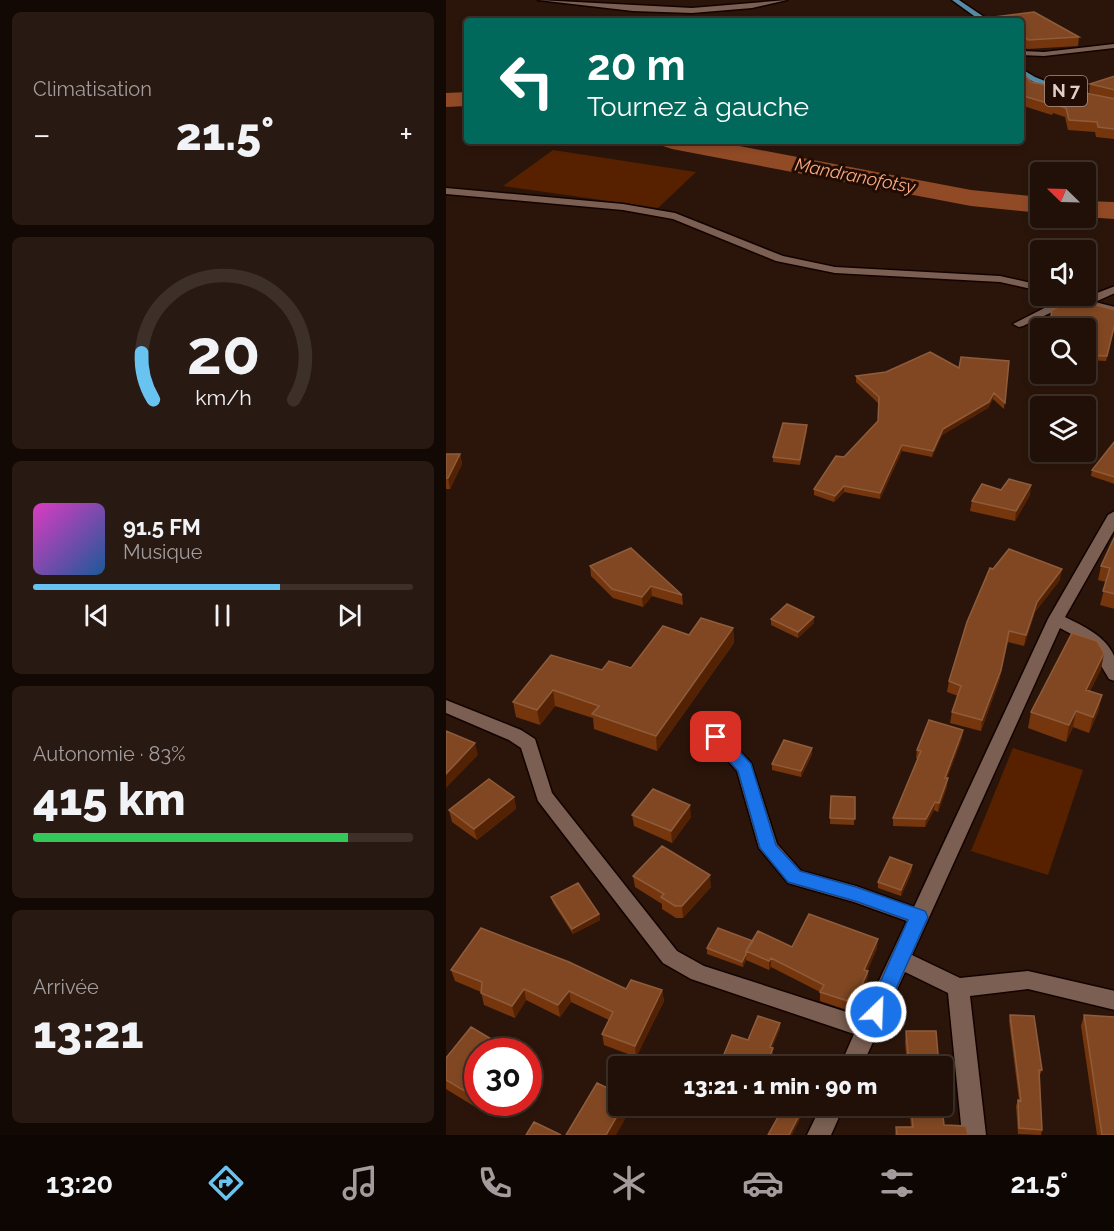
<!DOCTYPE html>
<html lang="fr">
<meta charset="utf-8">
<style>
:root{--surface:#201008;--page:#281912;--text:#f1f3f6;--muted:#a29d9c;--line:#3d3029;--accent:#69c3f1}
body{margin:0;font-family:Raleway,sans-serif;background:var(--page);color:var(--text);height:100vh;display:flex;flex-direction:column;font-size:22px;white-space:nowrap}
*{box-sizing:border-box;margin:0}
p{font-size:20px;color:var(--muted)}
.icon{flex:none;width:33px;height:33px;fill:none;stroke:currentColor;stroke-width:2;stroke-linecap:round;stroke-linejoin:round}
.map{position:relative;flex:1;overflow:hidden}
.details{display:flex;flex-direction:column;gap:12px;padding:12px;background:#120904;width:446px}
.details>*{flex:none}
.hud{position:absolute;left:18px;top:18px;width:560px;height:126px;border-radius:6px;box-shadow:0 3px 9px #0003,0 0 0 2px var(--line);background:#00695c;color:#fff;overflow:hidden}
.needle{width:39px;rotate:293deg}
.tools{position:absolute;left:584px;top:162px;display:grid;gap:12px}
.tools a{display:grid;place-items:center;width:66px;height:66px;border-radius:6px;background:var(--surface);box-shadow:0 3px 9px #0003,0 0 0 2px var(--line);font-size:30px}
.speed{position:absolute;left:18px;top:1038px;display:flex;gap:12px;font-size:30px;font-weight:700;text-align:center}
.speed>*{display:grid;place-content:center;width:78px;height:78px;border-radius:50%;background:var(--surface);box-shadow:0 3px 9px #0003,0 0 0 2px var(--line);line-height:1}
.speed .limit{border:9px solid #d22;background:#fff;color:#111}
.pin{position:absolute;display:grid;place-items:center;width:51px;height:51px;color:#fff;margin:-26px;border-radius:12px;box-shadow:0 3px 9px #0006}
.me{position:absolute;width:66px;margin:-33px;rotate:24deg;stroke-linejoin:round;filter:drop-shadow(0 0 4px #0008)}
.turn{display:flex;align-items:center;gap:21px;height:126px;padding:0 24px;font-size:27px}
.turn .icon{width:78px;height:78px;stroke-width:2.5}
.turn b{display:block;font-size:42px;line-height:51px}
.big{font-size:45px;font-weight:800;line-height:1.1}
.details .card{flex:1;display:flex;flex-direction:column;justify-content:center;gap:9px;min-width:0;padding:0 21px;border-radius:9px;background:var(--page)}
.details .dial{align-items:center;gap:0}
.dial svg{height:156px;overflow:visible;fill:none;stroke:var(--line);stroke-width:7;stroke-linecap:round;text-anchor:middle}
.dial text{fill:var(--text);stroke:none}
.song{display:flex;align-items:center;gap:18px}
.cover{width:72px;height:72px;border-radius:9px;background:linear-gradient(135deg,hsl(310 70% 55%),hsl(210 70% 35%))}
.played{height:6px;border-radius:3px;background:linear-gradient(90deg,var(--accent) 65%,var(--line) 65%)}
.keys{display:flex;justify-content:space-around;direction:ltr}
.heat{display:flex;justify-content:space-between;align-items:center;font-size:33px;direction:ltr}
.charge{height:9px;border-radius:4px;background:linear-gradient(90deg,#34c759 83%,var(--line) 0)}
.trip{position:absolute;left:162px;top:1056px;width:345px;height:60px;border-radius:6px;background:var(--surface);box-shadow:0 3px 9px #0003,0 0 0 2px var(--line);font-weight:800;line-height:60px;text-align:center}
.menu{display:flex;height:96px;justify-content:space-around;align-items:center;background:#0d0603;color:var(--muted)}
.menu .icon{width:42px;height:42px}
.menu .on{color:var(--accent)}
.menu b{font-size:27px;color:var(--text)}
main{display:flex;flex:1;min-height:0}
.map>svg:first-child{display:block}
.green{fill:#572100}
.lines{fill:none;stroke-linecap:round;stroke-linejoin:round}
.river{fill:#904b26;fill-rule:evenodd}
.minor-casing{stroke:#130200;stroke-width:3}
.major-casing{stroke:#130200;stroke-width:3}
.minor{fill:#7a5f52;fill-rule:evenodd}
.major{fill:#558ba4;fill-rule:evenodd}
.wall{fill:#75360e}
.shaded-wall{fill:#532204}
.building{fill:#804722;stroke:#8f5c3b;stroke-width:1.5}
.route{fill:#1a73e8;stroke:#114b97;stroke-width:1.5}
.labels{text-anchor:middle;stroke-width:6;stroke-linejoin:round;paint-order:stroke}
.shield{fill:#210c03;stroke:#a5948c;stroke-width:1.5}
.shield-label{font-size:18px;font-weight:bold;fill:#decec6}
.far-water-label{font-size:18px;font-style:italic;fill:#f9a982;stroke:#210c03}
</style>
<main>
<section class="details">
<div class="card"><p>Climatisation</p>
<div class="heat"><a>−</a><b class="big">21.5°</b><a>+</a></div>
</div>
<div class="card dial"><svg viewBox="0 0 100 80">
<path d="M14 69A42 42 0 1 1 86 69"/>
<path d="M14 69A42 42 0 0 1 8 45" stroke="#69c3f1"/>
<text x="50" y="56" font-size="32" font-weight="700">20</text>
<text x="50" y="72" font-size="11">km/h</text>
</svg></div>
<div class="card">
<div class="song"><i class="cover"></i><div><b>91.5 FM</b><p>Musique</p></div></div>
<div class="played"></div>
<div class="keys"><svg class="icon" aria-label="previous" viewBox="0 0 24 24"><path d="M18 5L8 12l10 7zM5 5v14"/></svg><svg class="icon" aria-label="pause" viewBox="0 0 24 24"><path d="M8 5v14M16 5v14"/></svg><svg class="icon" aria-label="next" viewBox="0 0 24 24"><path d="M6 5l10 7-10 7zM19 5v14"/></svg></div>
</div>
<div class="card"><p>Autonomie · 83%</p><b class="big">415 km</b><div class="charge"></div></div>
<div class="card"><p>Arrivée</p><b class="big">13:21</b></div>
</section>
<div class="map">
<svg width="669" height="1135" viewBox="0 0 669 1135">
<rect width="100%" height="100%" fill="#2b150a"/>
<path class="green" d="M 107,150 L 250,172 L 212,208 L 57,186 Z
M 567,748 L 637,770 L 602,875 L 525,851 Z"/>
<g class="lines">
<path class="river" d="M 21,92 L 21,106 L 0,107 L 0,93 Z
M 213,141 L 267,141 L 525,190 L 594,197 L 594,213 L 525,206 L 226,149 L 217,146 Z
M 639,201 L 669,202 L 669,219 L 639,217 Z"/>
<defs>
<path id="minor" d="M 92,0 L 246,8 L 341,0 L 306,8 L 246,13 L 187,11 Z
M 669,44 L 669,48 L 598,56 L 574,55 L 577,51 L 598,52 Z
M 0,188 L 177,204 L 229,213 L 337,256 L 389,267 L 554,276 L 594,285 L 594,291 L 554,282 L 389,273 L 330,261 L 227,219 L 177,210 L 0,194 Z
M 669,286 L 669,293 L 649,302 L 669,307 L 669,314 L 627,302 L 577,326 L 573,327 L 567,324 L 616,299 L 613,296 L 638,298 Z
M 669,511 L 669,529 L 619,617 C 637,626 660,636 668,656 C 669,663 669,673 669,681 L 663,679 C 646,650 645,644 614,628 L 466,955 L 514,978 L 582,971 L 669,991 L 669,1010 L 582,989 L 524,996 L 540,1135 L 516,1135 L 502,993 L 459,972 L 416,1066 L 394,1066 L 408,1034 L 245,979 L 217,963 L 92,801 L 75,748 L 63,740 L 0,713 L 0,700 L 75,730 L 89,739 L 106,793 L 231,951 L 258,966 L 416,1017 L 461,921 L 408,902 L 342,883 L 313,848 L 291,771 L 261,737 L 264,732 L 270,731 L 276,732 L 305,763 L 331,844 L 355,871 L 410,886 L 468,907 L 602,619 L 662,515 Z
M 375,1106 L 398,1106 L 385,1135 L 361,1135 Z"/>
<path id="major" d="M 506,0 L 513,0 L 544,21 L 535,21 Z
M 574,44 L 581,53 L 574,58 Z
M 574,68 L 589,77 L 624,91 C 615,96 583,81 574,74 Z"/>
</defs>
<use href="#minor" class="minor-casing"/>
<use href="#major" class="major-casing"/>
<use href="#minor" class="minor"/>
<use href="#major" class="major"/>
</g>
<path class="wall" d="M 588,12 L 633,37 L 632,46 L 581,49 L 574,42 L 574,21 L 531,21 L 532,19 Z
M 574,70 L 585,82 L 662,98 L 643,93 L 644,84 L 669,76 L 669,139 L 650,137 L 649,132 L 622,130 L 619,117 L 607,113 L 606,115 L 574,105 Z
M 669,324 L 660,361 L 639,360 L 639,328 Z
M 563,361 L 558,409 L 547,399 L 542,408 L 496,435 L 486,457 L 456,451 L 434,499 L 398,492 L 388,502 L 368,495 L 368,489 L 432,421 L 432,403 L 410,382 L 410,376 L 513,368 Z
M 361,425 L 361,430 L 354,465 L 327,462 L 327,457 Z
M 669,441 L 669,484 L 645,476 L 646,470 Z
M 0,454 L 14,454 L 16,464 L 4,489 L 0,489 Z
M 555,490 L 584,495 L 569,521 L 524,511 L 526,501 Z
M 669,536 L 669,609 L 654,605 L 660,582 L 652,580 L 655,566 Z
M 144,566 L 236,595 L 237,605 L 206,596 L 197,607 L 167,598 L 145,576 Z
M 614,580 L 589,612 L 578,646 L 562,642 L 553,681 L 535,731 L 504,723 L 506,712 L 512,696 L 501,692 L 503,681 Z
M 368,617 L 368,623 L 352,638 L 325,625 L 325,619 Z
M 287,628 L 288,643 L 211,751 L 148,729 L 147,718 L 109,706 L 94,725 L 70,717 L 67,702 L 156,670 L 185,668 L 243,635 Z
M 658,653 L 655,669 L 644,691 L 656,695 L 652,712 L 643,733 L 627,727 L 620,742 L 582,728 L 585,712 Z
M 516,738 L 501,778 L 501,787 L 492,812 L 488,810 L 479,827 L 447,826 L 447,818 L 472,759 L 470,758 L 471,750 Z
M 366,754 L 355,777 L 326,770 L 326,764 Z
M 385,796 L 409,797 L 408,825 L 384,824 Z
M 68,797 L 70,809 L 31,840 L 6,822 L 3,810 Z
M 186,815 L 245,817 L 226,843 L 188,826 Z
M 466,871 L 455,896 L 432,888 L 432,882 Z
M 187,876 L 265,887 L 237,918 L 230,918 L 216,909 L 216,904 L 189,887 Z
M 105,897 L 153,914 L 154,920 L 127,934 L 107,903 Z
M 307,941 L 346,947 L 431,948 L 421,971 L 422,971 L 421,981 L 407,1012 L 374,1001 L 374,992 L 325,967 L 323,970 L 300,960 L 297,967 L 261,954 L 261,948 Z
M 5,970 L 180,989 L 216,990 L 218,1001 L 190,1057 L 158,1045 L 156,1034 L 163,1020 L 125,1002 L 114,1017 L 80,1000 L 69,1018 L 38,1005 L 35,992 L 9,981 Z
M 564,1015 L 596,1070 L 594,1075 L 593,1075 L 596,1130 L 595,1135 L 572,1134 L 570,1106 L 572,1100 L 573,1100 L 563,1021 Z
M 638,1015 L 669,1135 L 651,1135 L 635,1026 Z
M 460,1031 L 493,1066 L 461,1066 L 459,1042 Z
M 32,1052 L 32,1102 L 55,1102 L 44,1116 L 0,1089 L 0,1058 Z
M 463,1106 L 496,1106 L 498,1125 L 522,1135 L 449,1135 L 450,1127 L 465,1127 Z"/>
<path class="shaded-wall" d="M 644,283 L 643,288 L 642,290 L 643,289 L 642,294 L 639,295 L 639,288 Z
M 608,296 L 613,296 L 612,298 L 607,301 Z
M 548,393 L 547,399 L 542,408 L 496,435 L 486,457 L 487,451 L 497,429 Z
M 361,425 L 361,430 L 354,465 L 354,460 Z
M 456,445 L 456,451 L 434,499 L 434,493 Z
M 14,454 L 16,464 L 4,489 L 2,478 Z
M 585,485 L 584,495 L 569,521 L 570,511 Z
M 398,486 L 398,492 L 388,502 L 389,496 Z
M 616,569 L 614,580 L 589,612 L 578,646 L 580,635 L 591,602 Z
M 205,586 L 206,596 L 197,607 L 196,597 Z
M 368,617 L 368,623 L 352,638 L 352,632 Z
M 287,628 L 288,643 L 211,751 L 210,736 Z
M 563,631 L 553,681 L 535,731 L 536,720 Z
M 658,653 L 655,669 L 637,706 L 640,690 Z
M 107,690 L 109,706 L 94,725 L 91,710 Z
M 656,695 L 652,712 L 643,733 L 647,717 Z
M 630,711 L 627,727 L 620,742 L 623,725 Z
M 517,730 L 516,738 L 498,786 L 499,778 Z
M 29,743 L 32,755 L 0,788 L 0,774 Z
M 366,748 L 366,754 L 355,777 L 355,771 Z
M 502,778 L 501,787 L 492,812 L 493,803 Z
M 68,797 L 70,809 L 31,840 L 28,829 Z
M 489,802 L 488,810 L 479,827 L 480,819 Z
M 244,805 L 245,817 L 226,843 L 225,831 Z
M 466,865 L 466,871 L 455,896 L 455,890 Z
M 264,875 L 265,887 L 237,918 L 236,906 Z
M 153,914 L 154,920 L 127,934 L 126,929 Z
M 432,939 L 431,948 L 418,979 L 418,970 Z
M 300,954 L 300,960 L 297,967 L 296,962 Z
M 325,958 L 325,967 L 323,970 L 323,961 Z
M 422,971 L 421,981 L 407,1012 L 408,1003 Z
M 78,989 L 80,1000 L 69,1018 L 66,1006 Z
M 216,990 L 218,1001 L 190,1057 L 189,1046 Z
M 123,991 L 125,1002 L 114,1017 L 112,1005 Z
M 334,1023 L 334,1029 L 324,1053 L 324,1047 Z
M 327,1048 L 327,1054 L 322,1066 L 320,1066 Z
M 43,1102 L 55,1102 L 44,1116 L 41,1105 Z
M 177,1106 L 183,1106 L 184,1111 L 170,1135 L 160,1135 Z
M 358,1106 L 361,1106 L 346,1135 L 343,1135 Z"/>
<path class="building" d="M 588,12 L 633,37 L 582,40 L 575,33 L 574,36 L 574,21 L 535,21 L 532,19 Z
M 574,70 L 585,82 L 669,99 L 669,129 L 652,127 L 651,122 L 623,120 L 620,108 L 605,103 L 608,105 L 574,95 Z
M 669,76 L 669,90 L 644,84 Z
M 639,282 L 644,283 L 639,288 Z
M 628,299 L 669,310 L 669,323 L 661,356 L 639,355 L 639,328 L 603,328 L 606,310 Z
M 484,352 L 513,368 L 515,357 L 563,361 L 559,403 L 548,393 L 543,402 L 497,429 L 487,451 L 456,445 L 434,493 L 398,486 L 389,496 L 368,489 L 390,456 L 398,457 L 432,421 L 433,397 L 410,376 L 440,372 Z
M 337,423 L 361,425 L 354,460 L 327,457 Z
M 669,441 L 669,477 L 646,470 Z
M 0,454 L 14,454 L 2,478 L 0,478 Z
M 563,479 L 585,485 L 570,511 L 526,501 L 536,484 L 555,490 Z
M 669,536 L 669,594 L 657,591 L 664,568 L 655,566 Z
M 185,548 L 236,595 L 205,586 L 196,597 L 166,589 L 144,566 Z
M 563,549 L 616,569 L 591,602 L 580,635 L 563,631 L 555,670 L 536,720 L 506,712 L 515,686 L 503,681 L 521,622 L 544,568 L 547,569 Z
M 341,604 L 368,617 L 352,632 L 325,619 Z
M 255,618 L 287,628 L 210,736 L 146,714 L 153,706 L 107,690 L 91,710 L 67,702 L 105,655 L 156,670 L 163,661 L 185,668 L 217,626 L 243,635 Z
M 626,633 L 651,641 L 658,653 L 640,690 L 656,695 L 647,717 L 630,711 L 623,725 L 585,712 Z
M 483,720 L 517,730 L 499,778 L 502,778 L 493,803 L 489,802 L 480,819 L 447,818 L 475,751 L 471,750 Z
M 0,731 L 29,743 L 0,774 Z
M 338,740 L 366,748 L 355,771 L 326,764 Z
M 43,779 L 68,797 L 28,829 L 3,810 Z
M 207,789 L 244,805 L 225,831 L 186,815 Z
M 385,796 L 409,797 L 409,819 L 384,818 Z
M 216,846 L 264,875 L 236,906 L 229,906 L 215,897 L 218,894 L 187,876 Z
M 444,857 L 466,865 L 455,890 L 432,882 Z
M 132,883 L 153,914 L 126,929 L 105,897 Z
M 363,914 L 432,939 L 418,970 L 422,971 L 408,1003 L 374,992 L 378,985 L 325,958 L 323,961 L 300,951 L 312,931 L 346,947 Z
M 35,928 L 123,962 L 180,989 L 185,980 L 216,990 L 189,1046 L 156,1034 L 167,1012 L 123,991 L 112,1005 L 78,989 L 66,1006 L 35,993 L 36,982 L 5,970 Z
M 272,928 L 307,941 L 300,951 L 300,954 L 296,962 L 261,948 Z
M 564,1015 L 588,1016 L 596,1070 L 593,1070 L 596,1130 L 573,1128 L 572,1100 L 575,1101 Z
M 638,1015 L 669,1017 L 669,1135 L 656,1135 Z
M 312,1016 L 334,1023 L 324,1047 L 327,1048 L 320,1066 L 282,1066 L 274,1064 L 286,1035 L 302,1040 Z
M 25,1027 L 67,1052 L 32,1052 L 32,1099 L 0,1080 L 0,1058 Z
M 460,1031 L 490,1031 L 493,1066 L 463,1066 Z
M 151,1083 L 172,1093 L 172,1106 L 177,1106 L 160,1135 L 120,1135 Z
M 338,1106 L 358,1106 L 343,1135 L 322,1135 Z
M 465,1106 L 496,1106 L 498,1125 L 520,1126 L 522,1135 L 451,1135 L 450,1127 L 467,1127 Z
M 88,1122 L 115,1135 L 80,1135 Z"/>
<path class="route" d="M 270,731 L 276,733 L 305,764 L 330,845 L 354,871 L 410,887 L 479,911 L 482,917 L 437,1018 L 430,1020 L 423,1018 L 421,1012 L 462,920 L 409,901 L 342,882 L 314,848 L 292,771 L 262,737 Z"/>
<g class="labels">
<rect class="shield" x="599" y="76" width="42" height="30" rx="4.5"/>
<g class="shield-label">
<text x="620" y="97">N 7</text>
</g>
<g class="far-water-label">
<text transform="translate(409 176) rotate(11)" y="6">Mandranofotsy</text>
</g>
</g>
</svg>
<div class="tools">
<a><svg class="needle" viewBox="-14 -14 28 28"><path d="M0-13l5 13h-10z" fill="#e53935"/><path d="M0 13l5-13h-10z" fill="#a29d9c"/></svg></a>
<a><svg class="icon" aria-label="sound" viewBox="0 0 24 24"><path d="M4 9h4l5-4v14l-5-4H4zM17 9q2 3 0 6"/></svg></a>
<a><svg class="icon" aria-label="search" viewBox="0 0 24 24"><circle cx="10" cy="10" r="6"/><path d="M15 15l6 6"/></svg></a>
<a><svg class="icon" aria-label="layers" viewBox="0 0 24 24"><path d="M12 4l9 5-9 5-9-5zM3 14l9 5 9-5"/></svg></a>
</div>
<div class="speed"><div class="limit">30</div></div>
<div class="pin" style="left:270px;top:737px;background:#d93025"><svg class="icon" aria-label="arrive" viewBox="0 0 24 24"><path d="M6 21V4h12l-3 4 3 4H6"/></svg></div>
<svg class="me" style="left:430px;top:1012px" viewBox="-20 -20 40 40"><circle r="17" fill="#1a73e8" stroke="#fff" stroke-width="3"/><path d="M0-11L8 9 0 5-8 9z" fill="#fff"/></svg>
<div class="trip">13:21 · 1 min · 90 m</div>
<div class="hud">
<div class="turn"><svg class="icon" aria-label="left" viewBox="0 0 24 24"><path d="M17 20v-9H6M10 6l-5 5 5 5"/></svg><div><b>20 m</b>Tournez à gauche</div></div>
</div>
</div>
</main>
<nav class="menu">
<b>13:20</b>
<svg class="icon on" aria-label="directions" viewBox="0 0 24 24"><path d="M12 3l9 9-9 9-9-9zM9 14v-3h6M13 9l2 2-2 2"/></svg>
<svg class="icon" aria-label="music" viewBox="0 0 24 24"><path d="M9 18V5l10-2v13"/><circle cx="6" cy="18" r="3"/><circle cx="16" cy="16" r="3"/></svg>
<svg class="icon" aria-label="phone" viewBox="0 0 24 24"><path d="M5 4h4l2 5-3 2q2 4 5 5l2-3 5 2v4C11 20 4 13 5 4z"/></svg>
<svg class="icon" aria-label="climate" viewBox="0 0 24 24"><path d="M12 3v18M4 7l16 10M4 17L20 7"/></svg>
<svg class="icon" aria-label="car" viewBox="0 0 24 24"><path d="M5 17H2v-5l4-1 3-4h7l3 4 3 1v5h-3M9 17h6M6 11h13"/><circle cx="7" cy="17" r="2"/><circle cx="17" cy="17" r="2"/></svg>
<svg class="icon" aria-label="filters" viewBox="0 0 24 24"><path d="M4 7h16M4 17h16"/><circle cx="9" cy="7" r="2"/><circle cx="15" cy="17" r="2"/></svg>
<b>21.5°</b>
</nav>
